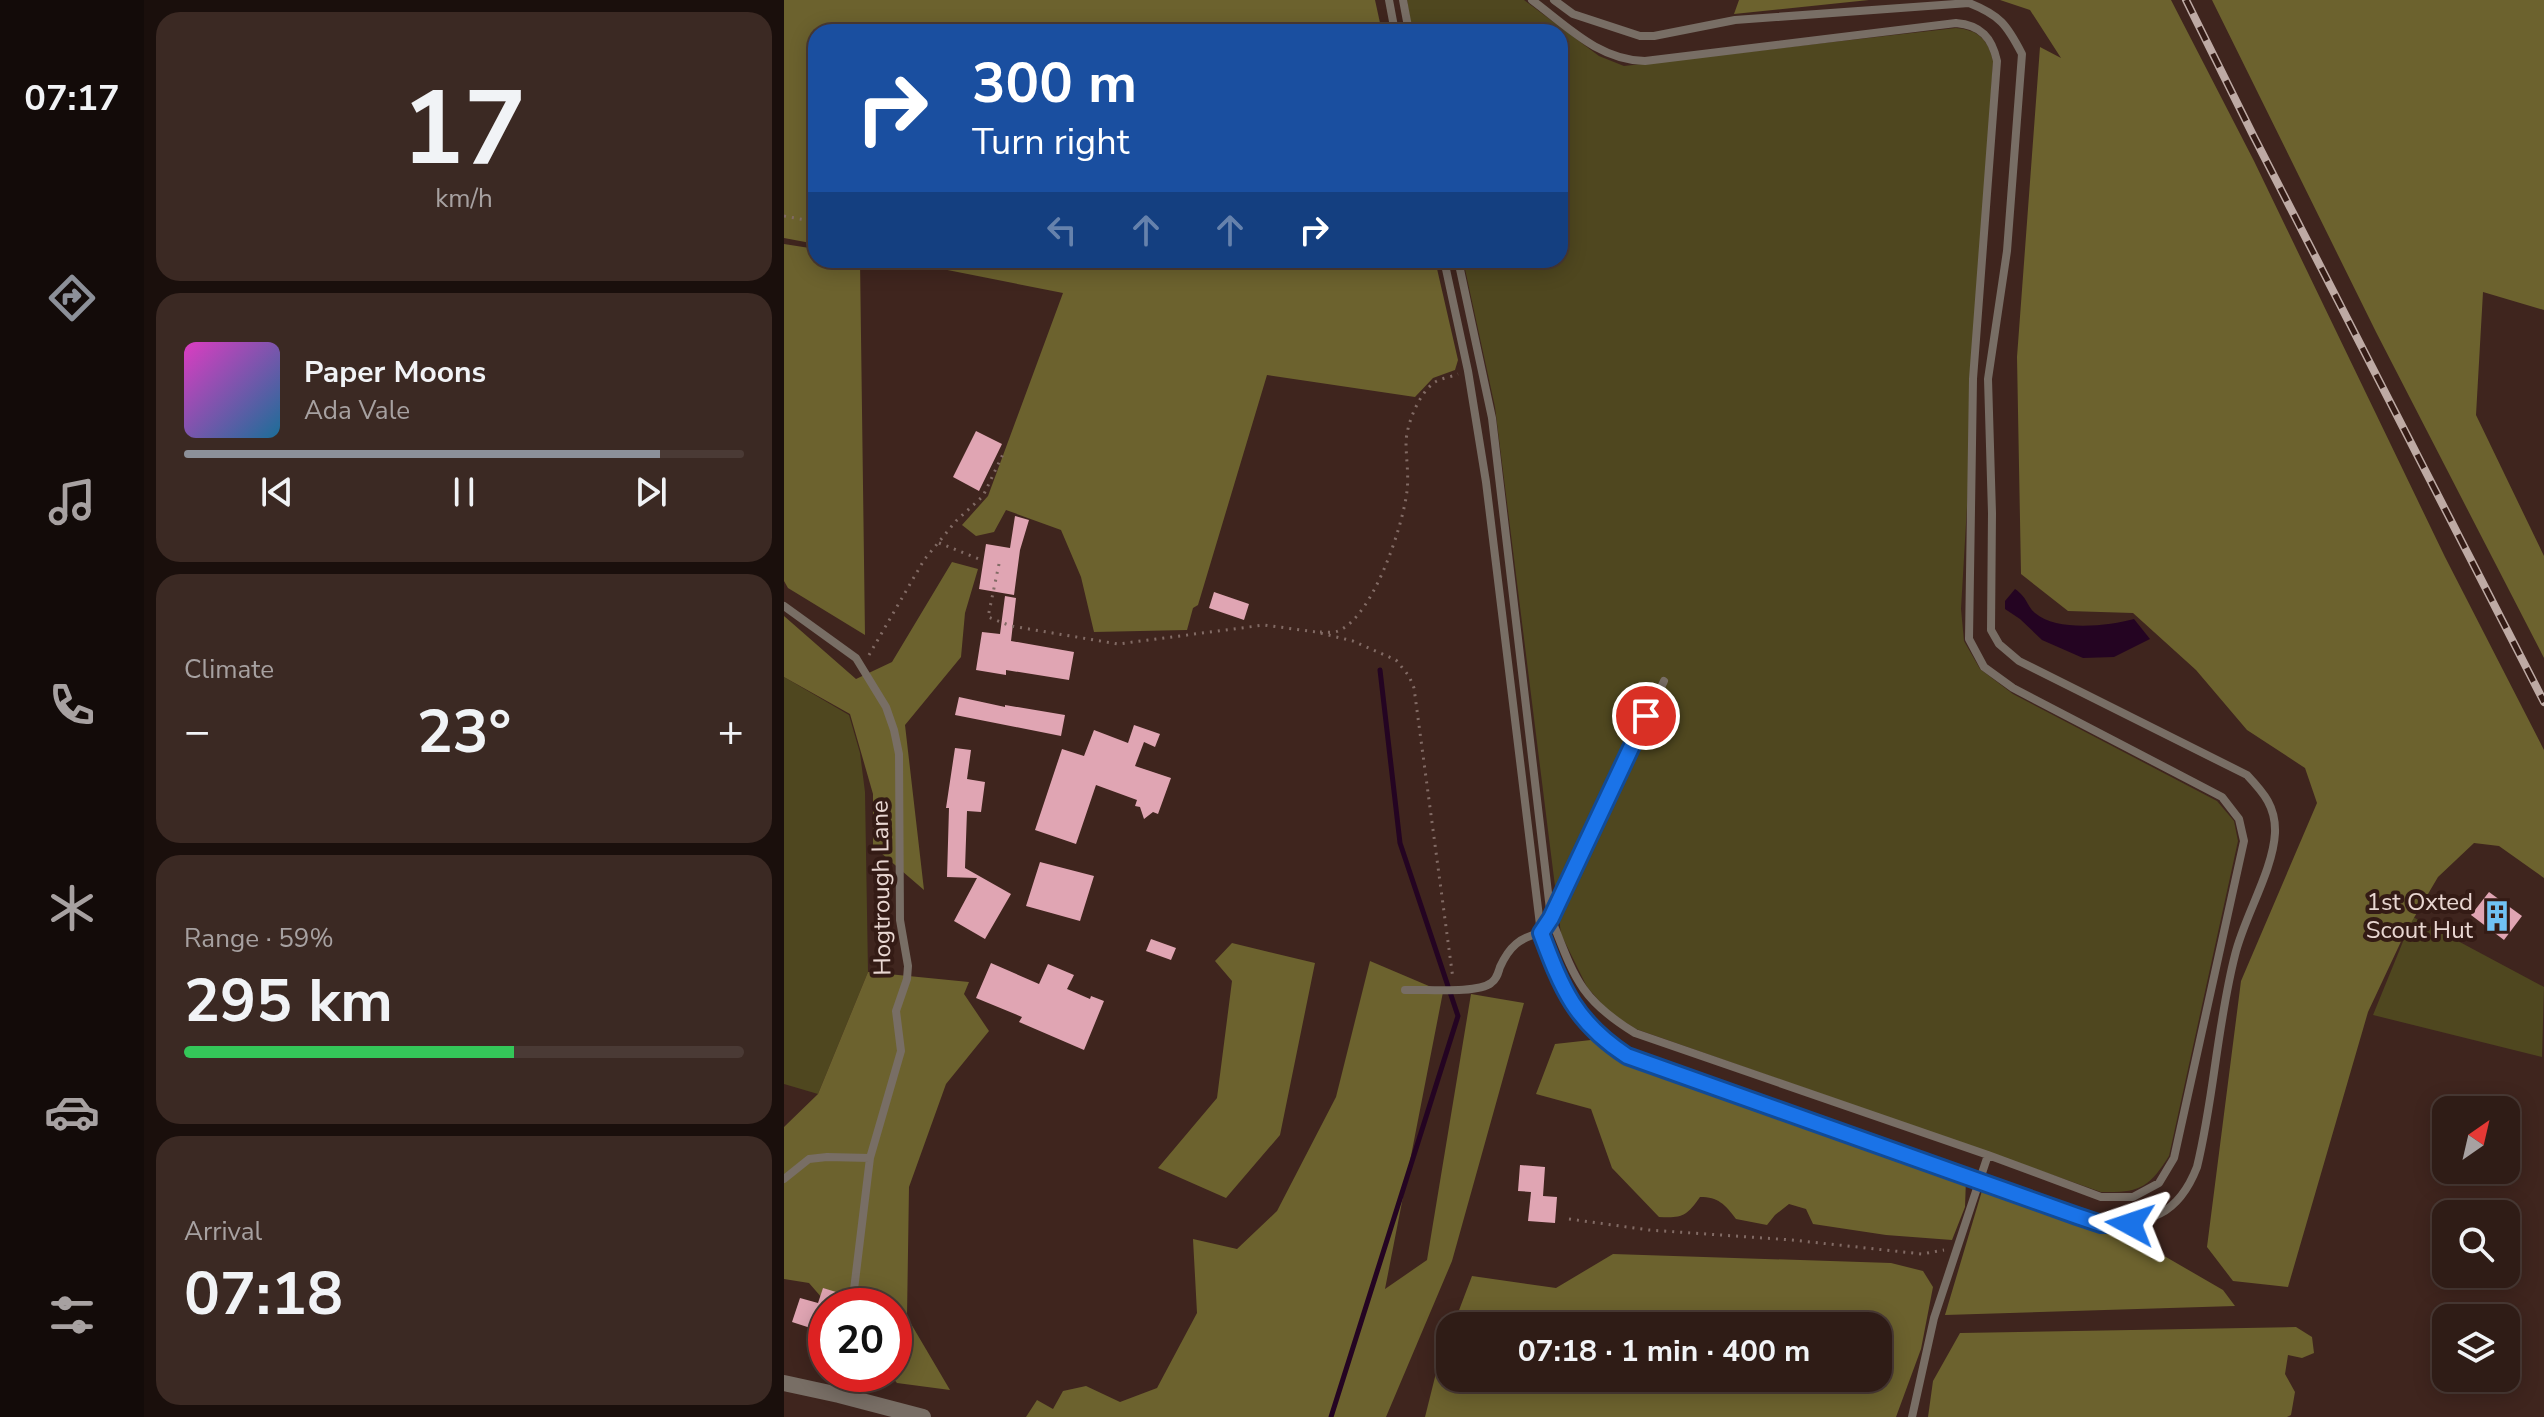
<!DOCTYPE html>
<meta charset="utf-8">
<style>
:root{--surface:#2f1c16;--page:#3b2923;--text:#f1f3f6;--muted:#a7a1a1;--line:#4a3a35;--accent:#8c9099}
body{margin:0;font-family:"Nunito Sans",sans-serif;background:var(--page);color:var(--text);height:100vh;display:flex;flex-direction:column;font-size:30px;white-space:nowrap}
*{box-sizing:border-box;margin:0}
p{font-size:26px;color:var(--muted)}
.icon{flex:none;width:44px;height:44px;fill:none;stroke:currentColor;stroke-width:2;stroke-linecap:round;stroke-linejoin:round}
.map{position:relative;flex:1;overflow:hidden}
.details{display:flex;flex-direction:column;gap:12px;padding:12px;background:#1a0f0c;width:640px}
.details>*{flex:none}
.hud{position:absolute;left:24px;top:24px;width:760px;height:244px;border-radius:24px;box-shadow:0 4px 20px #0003,0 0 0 2px var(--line);background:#1a4fa0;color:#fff;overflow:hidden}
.needle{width:52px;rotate:34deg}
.buttons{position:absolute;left:1648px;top:1096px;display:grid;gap:16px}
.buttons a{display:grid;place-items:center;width:88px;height:88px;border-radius:16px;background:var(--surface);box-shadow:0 4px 20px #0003,0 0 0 2px var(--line);font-size:40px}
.speed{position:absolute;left:24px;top:1288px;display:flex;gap:16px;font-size:40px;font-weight:700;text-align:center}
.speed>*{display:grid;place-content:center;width:104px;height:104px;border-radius:50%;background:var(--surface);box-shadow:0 4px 20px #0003,0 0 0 2px var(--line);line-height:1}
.speed .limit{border:12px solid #d22;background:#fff;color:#111}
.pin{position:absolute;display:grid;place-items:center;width:68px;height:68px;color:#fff;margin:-34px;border:4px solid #fff;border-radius:50%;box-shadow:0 2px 8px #0007}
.me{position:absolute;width:88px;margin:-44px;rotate:275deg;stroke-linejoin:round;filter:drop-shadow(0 0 6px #0008)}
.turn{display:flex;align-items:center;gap:28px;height:168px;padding:0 32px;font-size:36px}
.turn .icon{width:104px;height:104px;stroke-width:2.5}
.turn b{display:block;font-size:56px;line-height:68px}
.lanes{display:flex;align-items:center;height:76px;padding:0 32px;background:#0003;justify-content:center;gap:40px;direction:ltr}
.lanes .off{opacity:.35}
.big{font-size:60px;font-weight:700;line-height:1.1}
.details .card{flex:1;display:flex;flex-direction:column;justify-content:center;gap:12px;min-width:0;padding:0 28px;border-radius:24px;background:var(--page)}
.details .dial{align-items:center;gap:0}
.dial b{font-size:104px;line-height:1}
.song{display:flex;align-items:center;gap:24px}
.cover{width:96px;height:96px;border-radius:12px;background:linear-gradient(135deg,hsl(310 70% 55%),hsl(200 70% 35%))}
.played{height:8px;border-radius:4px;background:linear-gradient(90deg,var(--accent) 85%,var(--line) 85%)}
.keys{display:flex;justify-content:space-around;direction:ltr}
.heat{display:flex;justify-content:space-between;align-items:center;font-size:44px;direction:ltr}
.charge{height:12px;border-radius:6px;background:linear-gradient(90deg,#34c759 59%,var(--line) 0)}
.trip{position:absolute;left:652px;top:1312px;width:456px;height:80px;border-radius:24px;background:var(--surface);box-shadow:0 4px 20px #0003,0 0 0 2px var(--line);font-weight:700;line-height:80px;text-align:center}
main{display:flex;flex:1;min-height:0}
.menu{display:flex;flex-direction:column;width:144px;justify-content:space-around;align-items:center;background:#130b09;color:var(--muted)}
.menu .icon{width:56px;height:56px}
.menu .selected{color:var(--accent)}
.menu b{font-size:36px;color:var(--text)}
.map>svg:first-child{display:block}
.green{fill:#4f471f}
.forest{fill:#6c622e}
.water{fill:#240422}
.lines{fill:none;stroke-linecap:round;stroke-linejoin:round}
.stream{stroke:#240422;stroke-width:5}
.building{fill:#e0a5b3}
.path{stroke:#826b65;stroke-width:3;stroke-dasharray:2 6;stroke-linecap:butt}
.service{stroke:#786e65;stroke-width:8}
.tertiary{stroke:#786e65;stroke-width:16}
.rail-casing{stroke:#beaaa4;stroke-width:8}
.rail{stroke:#341b15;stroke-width:5;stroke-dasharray:15;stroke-linecap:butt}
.route-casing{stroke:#114b97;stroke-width:20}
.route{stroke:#1a73e8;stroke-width:14}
.labels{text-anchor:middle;stroke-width:8;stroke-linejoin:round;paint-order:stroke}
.street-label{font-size:24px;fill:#e9d7d2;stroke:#341b15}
.poi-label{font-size:24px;fill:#e9d7d2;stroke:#341b15;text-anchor:end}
</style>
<main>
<nav class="menu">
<b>07:17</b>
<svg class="icon selected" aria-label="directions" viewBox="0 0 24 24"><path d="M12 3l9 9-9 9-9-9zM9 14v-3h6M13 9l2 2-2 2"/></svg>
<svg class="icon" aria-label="music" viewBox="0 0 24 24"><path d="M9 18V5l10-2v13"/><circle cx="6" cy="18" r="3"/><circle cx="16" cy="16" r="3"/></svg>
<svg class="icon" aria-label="phone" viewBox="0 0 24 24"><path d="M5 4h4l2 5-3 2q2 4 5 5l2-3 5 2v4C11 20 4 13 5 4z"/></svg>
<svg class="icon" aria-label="climate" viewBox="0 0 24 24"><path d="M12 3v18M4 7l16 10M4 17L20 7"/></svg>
<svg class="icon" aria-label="car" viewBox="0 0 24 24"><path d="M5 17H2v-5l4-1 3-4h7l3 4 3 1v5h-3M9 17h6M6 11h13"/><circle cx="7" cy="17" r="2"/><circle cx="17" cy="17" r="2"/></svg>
<svg class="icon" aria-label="filters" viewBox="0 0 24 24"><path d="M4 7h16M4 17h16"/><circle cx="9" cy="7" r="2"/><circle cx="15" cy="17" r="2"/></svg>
</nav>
<section class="details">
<div class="card dial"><b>17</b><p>km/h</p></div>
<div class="card">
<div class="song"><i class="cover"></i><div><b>Paper Moons</b><p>Ada Vale</p></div></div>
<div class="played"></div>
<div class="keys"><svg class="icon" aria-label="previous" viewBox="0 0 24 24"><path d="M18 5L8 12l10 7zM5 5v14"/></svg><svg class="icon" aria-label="pause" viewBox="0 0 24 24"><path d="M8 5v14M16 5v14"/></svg><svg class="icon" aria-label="next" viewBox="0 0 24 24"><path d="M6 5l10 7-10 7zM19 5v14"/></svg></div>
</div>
<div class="card"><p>Climate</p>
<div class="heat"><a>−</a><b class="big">23°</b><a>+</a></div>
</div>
<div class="card"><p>Range · 59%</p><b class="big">295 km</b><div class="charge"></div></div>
<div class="card"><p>Arrival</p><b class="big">07:18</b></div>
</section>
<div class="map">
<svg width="1760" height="1417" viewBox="0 0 1760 1417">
<rect width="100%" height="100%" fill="#3f251e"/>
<path class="green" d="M 623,0 L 740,0 L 815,56 L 840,66 L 1172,28 C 1194,30 1204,39 1209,61 L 1177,609 L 1180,641 L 1196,669 L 1229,694 L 1433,801 L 1450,821 L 1454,841 L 1385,1156 C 1365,1188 1355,1193 1317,1192 L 852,1029 L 825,1012 L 803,987 L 777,934 L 711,407 L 679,260 L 776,260 L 776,32 L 628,32 Z
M 0,677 L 65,715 L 76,753 L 81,792 L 84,972 L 34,1094 L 0,1084 Z
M 1629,917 L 1760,987 L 1758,1057 L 1589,1015 Z"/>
<path class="forest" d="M 0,0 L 591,0 L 598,32 L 32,32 L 32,244 L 0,238 Z
M 955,0 L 1085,0 L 950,14 Z
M 1216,0 L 1387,0 L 1470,161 L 1661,557 L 1760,750 L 1760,878 L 1715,846 L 1690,843 L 1654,877 L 1621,933 L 1584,1012 L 1504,1287 L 1449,1281 L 1423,1247 L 1457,981 L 1533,803 L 1521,768 L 1463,730 L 1412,670 L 1349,613 L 1284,611 L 1237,574 L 1233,357 L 1256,47 L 1277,58 L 1246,10 Z
M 1428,0 L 1760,0 L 1760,310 L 1699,292 L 1692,415 L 1760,556 L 1760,658 L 1592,332 Z
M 0,244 L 32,249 L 32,260 L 76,260 L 81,635 L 4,588 L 0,581 Z
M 113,260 L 651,260 L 674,360 L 671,370 L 649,378 L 631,397 L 483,375 L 414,605 L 409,608 L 403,630 L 310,632 L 297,577 L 277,530 L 222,510 L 210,532 L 192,536 L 178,525 L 204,496 L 279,293 Z
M 168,562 L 194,569 L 181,613 L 177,657 L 121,725 L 140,890 L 89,846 L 89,794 L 66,714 L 0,677 L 0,616 L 72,679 L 108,662 Z
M 448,943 L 531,963 L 496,1135 L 442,1198 L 374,1168 L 433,1098 L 448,981 L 431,961 Z
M 586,961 L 659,992 L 601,1289 L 643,1260 L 687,994 L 740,1003 L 668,1261 L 602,1417 L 242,1417 L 253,1400 L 269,1409 L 279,1391 L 302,1386 L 336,1402 L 373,1388 L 413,1313 L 409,1239 L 453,1249 L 493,1211 L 552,1097 Z
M 84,972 L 185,982 L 180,994 L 205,1031 L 162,1084 L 125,1187 L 123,1317 L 166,1390 L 113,1383 L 105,1374 L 110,1374 L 110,1306 L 45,1306 L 25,1283 L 0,1279 L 0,1127 L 34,1094 Z
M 807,1040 L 1075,1134 L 1182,1179 L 1181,1207 L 1168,1240 L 1102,1235 L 1029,1224 L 1022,1209 L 1005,1204 L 991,1215 L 983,1225 L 952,1219 C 941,1204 934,1197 916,1197 C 902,1217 898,1218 875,1217 L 828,1168 L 807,1109 L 752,1094 L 771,1044 Z
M 1200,1184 L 1382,1257 L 1439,1290 L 1451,1306 L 1161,1315 Z
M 829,1254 L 1107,1263 L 1139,1271 L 1149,1287 L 1137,1349 L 1112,1417 L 641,1417 L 653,1369 L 666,1334 L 666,1378 L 1094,1378 L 1094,1326 L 669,1326 L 688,1276 L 772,1288 Z
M 1512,1327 L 1528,1337 L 1530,1353 L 1518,1358 L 1504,1355 L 1501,1374 L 1511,1392 L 1507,1415 L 1503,1417 L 1144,1417 L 1149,1381 L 1176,1333 Z"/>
<path class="water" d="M 1231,589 C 1244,598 1242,605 1251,613 C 1273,632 1324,626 1350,619 L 1366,639 L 1330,657 L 1299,658 L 1258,640 L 1236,619 L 1221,609 L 1221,601 Z"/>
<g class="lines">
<path class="stream" d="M 547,1417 L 674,1016 L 616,843 L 596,670"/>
</g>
<path class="building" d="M 192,431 L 218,444 L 195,491 L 169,477 Z
M 231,516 L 245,520 L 236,550 L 230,595 L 195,589 L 202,544 L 226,548 Z
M 430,592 L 465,604 L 460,620 L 425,608 Z
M 221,596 L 232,598 L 227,641 L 290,652 L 285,680 L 222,670 L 222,675 L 192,670 L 198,632 L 216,634 Z
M 175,697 L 221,707 L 221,705 L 281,715 L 277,736 L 171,715 Z
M 350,725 L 376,734 L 371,747 L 360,742 L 351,766 L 387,778 L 374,814 L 369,812 L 360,819 L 356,807 L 351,806 L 353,800 L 312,785 L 292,844 L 251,830 L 278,749 L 300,756 L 310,730 L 344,743 Z
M 171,748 L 187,750 L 183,779 L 201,782 L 197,812 L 183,811 L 181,868 L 227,894 L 201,939 L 170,921 L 193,878 L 163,877 L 165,808 L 162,808 Z
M 256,862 L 310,876 L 296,921 L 242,906 Z
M 1705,892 L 1738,916 L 1720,940 L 1687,915 Z
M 367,939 L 392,948 L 387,960 L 362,951 Z
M 207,963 L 255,984 L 264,964 L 290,975 L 283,989 L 306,999 L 307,996 L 320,1001 L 300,1050 L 235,1022 L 238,1017 L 192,998 Z
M 736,1165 L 761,1167 L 759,1196 L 773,1197 L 771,1223 L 744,1221 L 747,1192 L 734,1191 Z
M 39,1288 L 62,1295 L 58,1306 L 42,1306 L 42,1333 L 8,1322 L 16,1298 L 34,1303 Z"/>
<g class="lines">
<path class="path" d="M 0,216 L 32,222
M 233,260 L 237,261
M 155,543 L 195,559
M 215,564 L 204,617 L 227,626 L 334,644 L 480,625 L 532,632 L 569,641 L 612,660 L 625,676 L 630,688 L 669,979
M 536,632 C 541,632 549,633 554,631 C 589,617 619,526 623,491 C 625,475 622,458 622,442 C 623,423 635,393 651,382 C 658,378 667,377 674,374
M 85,655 L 140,560 L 172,521 L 199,496 L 220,452
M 785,1219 L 865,1230 L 1008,1240 L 1138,1254 L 1160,1250"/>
<path class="service" d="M 605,0 L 611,32
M 619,0 L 625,32
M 660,260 L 684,371 L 702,482 L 757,933 C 777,989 791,1022 843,1056 L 1317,1224 C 1366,1223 1394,1216 1413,1167 C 1430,1098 1433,1025 1451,955 C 1460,917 1489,871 1491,833 C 1492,807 1480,793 1463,775 L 1235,661 L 1215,644 L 1207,630 L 1208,513 L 1204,379 L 1223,251 L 1238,54 C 1223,25 1216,15 1185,3 L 951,20 L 870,36 L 856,36 L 789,14 L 770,0
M 674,260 L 708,418 L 767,918 C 790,976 795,999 851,1033 L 1204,1155 L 1317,1197 L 1349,1197 L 1375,1183 L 1390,1158 L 1460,841 L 1455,819 L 1438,797 L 1229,688 L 1200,667 L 1185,639 L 1189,379 L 1213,61 C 1208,38 1197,25 1172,23 L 861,61 C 815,60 784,27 748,0
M 0,606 L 72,658 L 102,707 L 110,730 L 115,754 L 116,920 L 124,966 L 123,979 L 112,1011 L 117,1051 L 86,1158 L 68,1306
M 621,990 C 640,989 693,994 707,983 C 713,979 714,973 716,967 C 725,947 736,937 757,933 L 767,918 L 880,681
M 0,1179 L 25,1159 L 43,1157 L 86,1158
M 74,1374 L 76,1400
M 1128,1417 L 1150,1318 L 1204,1155"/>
<path class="tertiary" d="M 0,1383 L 55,1395 L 139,1417"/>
<defs>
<path id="rail" d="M 1402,0 L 1470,137 L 1760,702"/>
</defs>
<use href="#rail" class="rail-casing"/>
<use href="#rail" class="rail"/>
</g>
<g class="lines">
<defs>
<path id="route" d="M 862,716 L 767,918 L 757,933 C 778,989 791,1022 843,1056 L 1293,1216 L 1317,1224 L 1346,1224"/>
</defs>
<use href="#route" class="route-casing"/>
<use href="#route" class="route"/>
</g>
<defs>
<symbol id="building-bare" viewBox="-9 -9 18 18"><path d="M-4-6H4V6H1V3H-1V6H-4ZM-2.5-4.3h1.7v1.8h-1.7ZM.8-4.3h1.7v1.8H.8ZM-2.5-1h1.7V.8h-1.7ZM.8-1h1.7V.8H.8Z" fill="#70c2f4" stroke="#341b15" stroke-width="2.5" paint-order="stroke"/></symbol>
</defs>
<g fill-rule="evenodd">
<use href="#building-bare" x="1691" y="894" width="44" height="44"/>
</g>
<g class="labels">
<g class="street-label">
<text transform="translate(97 888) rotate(-91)" y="8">Hogtrough Lane</text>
</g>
<g class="poi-label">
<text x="1689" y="910">1st Oxted<tspan x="1689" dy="28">Scout Hut</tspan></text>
</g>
</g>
</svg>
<div class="buttons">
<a><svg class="needle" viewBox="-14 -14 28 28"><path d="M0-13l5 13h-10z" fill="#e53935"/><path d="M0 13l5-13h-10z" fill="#a7a1a1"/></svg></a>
<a><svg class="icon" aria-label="search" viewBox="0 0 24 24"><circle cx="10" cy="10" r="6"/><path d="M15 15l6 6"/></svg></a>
<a><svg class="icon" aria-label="layers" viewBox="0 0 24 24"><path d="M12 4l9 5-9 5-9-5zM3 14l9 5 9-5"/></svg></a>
</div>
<div class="speed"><div class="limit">20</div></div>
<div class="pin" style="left:862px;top:716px;background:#d93025"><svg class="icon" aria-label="arrive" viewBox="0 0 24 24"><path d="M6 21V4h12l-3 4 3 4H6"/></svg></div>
<svg class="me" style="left:1346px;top:1224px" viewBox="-20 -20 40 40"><path d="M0-17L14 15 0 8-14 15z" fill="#1a73e8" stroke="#fff" stroke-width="4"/></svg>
<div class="trip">07:18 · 1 min · 400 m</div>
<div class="hud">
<div class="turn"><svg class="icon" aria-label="right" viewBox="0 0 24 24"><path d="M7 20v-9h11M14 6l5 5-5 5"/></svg><div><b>300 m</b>Turn right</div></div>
<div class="lanes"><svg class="icon off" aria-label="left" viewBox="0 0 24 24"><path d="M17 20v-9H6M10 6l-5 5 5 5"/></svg><svg class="icon off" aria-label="ahead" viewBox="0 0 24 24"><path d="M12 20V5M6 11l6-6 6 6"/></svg><svg class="icon off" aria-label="ahead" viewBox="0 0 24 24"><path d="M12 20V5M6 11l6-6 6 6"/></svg><svg class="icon" aria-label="right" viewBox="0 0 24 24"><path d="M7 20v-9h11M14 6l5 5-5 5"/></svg></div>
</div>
</div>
</main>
